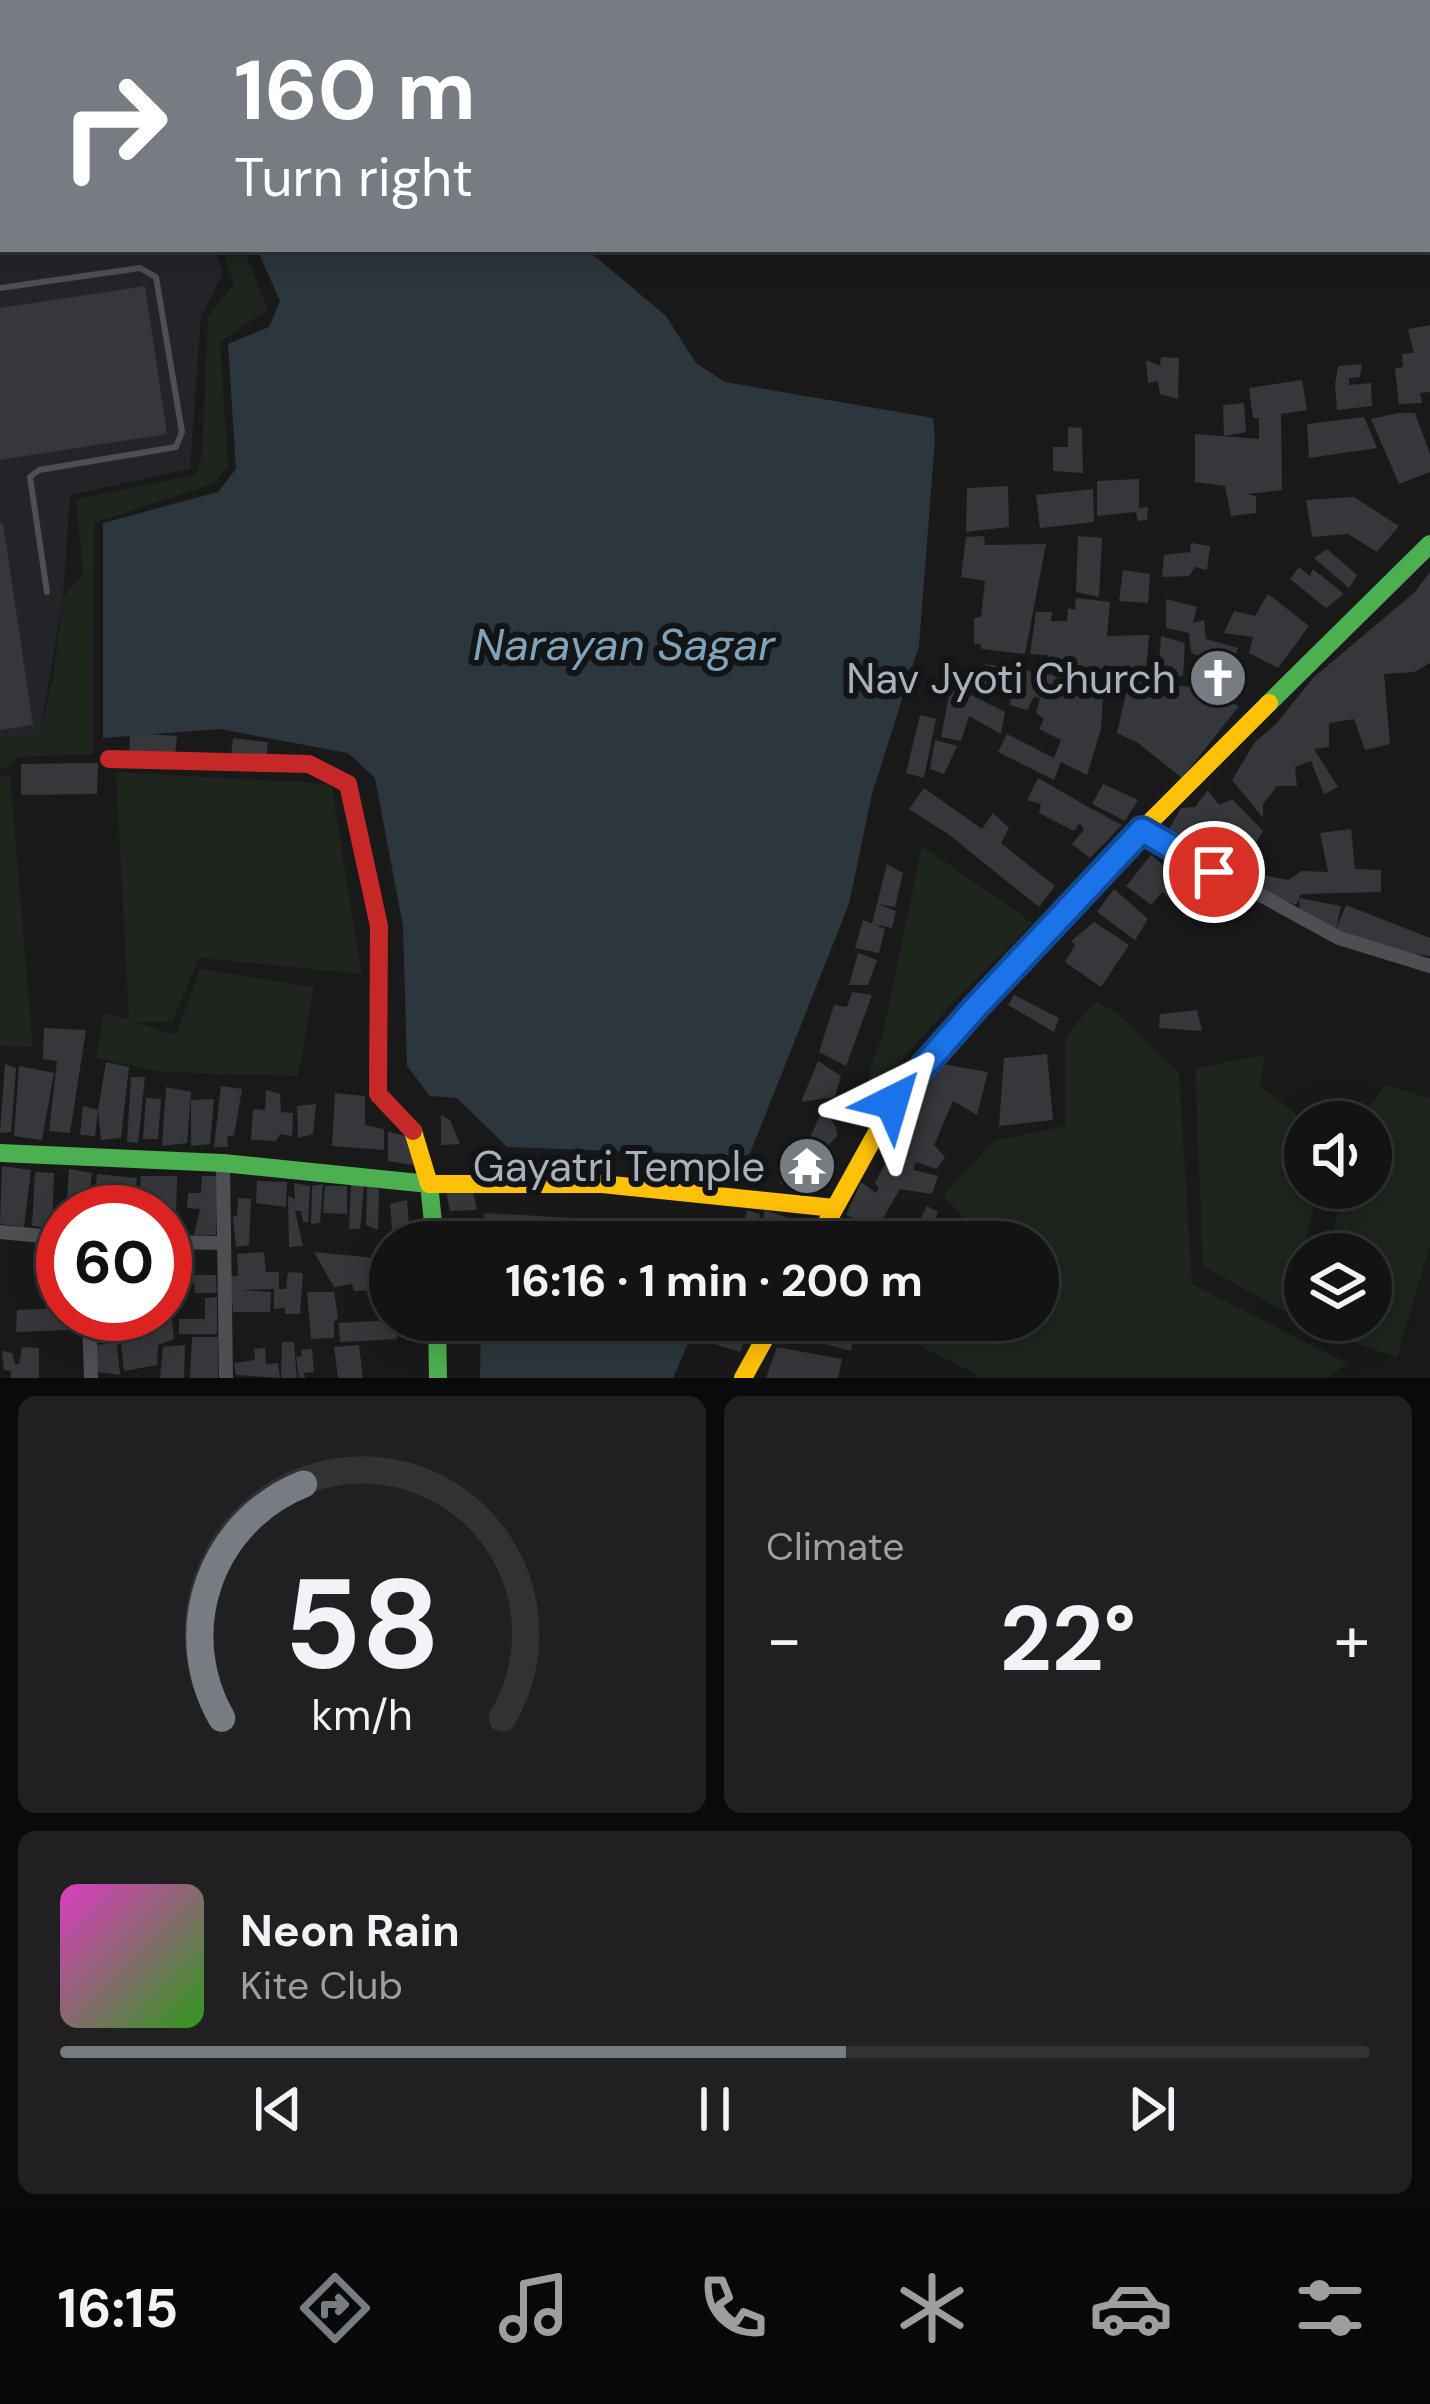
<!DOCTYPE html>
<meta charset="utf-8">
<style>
:root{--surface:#131314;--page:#202022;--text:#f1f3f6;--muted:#9d9ea0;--line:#323234;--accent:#777c83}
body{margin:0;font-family:"DM Sans",sans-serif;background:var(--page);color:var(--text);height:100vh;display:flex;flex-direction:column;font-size:45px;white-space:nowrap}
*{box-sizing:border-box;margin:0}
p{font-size:39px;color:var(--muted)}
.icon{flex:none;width:66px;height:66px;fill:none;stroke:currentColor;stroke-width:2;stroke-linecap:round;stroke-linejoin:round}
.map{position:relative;height:1378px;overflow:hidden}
.details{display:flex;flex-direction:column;gap:18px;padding:18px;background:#0a0a0b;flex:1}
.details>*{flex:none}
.top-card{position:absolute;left:0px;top:0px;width:1431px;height:252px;box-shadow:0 6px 30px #0003,0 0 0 3px var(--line);background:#777c83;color:#fff;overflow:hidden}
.fabs{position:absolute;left:1284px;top:1101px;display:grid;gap:24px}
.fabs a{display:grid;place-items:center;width:108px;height:108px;border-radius:50%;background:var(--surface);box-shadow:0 6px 30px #0003,0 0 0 3px var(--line);font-size:60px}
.speed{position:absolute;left:36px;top:1185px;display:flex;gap:24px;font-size:60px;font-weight:700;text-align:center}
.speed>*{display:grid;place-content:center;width:156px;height:156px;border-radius:50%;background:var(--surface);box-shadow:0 6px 30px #0003,0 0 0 3px var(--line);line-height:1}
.speed .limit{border:18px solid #d22;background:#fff;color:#111}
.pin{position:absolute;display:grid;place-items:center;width:102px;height:102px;color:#fff;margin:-51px;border:6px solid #fff;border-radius:50%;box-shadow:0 3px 12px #0007}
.me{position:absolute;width:132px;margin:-66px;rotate:40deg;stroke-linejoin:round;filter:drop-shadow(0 0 9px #0008)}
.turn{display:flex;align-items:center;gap:42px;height:252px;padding:0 36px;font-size:54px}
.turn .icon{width:156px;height:156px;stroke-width:2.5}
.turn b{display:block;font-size:84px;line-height:102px}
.big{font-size:90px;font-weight:700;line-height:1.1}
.details .card{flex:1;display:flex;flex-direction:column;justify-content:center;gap:18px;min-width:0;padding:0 42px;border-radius:18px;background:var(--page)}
.details .dial{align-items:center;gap:0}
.dial svg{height:312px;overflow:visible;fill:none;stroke:var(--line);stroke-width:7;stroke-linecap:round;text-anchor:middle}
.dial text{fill:var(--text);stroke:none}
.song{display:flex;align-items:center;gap:36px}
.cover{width:144px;height:144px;border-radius:18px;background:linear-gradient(135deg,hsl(310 70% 55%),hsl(110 70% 35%))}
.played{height:12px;border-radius:6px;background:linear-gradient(90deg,var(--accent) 60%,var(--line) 60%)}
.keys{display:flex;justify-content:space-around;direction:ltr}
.heat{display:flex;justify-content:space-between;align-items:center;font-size:66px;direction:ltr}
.details .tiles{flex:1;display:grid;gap:18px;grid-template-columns:1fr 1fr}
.card:last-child{grid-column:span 2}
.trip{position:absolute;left:369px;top:1221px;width:690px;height:120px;border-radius:60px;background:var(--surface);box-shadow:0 6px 30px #0003,0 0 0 3px var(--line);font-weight:700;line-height:120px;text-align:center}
.tab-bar{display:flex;height:192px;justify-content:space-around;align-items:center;background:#080808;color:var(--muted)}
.tab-bar .icon{width:84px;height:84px}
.tab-bar .current{color:var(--accent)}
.tab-bar b{font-size:54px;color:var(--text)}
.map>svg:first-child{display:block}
.built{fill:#232427}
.green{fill:#1d251d}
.water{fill:#2b373d}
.building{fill:#36373a}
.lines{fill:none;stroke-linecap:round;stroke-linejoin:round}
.lane{stroke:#4d4f53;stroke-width:6}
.street{stroke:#4d4f53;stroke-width:14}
.fast{stroke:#4caf50;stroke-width:18}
.slow{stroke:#ffc107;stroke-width:18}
.jam{stroke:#c62828;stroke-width:18}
.route-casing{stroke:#114b97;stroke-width:30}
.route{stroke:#1a73e8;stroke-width:21}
.labels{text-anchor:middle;stroke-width:12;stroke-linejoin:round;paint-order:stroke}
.poi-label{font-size:42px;fill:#aab1bc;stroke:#131416;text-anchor:end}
.water-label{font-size:45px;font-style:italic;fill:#7ea3ba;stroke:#131416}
</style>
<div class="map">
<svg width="1430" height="1378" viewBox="0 0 1430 1378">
<rect width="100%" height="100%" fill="#19191a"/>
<path class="built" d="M 0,0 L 97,0 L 3,3 L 3,249 L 214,249 L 223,273 L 201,316 L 190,469 L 70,495 L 63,597 L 40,734 L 0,738 Z"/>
<path class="green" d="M 221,249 L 244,249 L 268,310 L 220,341 L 228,467 L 213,484 L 94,523 L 93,754 L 19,757 L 8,767 L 0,768 L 0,738 L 40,733 L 54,672 L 63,597 L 83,574 L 76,499 L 196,475 L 202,454 L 208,317 L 234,283 Z
M 116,772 L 331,784 L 362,974 L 199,958 L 172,1022 L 135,1022 L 176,1035 L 200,969 L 314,987 L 298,1076 L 161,1072 L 97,1058 L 103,1013 L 129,1019 Z
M 10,776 L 33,1047 L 0,1046 L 0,777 Z
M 922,846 L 1033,923 L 960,995 L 865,1101 L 869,1072 L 883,1034 Z
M 1096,1001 L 1117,1013 L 1179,1073 L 1192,1284 L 1347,1363 L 1327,1378 L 976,1378 L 976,1374 L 890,1331 L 896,1320 L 1038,1320 L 1038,1242 L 985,1242 L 943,1195 L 994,1141 L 1065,1126 L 1065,1037 Z
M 1265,1055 L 1260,1086 L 1296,1114 L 1305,1161 L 1305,1188 L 1318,1188 L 1289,1314 L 1203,1266 L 1195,1068 Z
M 1385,1085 L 1430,1098 L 1430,1245 L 1397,1357 L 1315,1329 L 1316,1320 L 1371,1320 L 1371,1254 L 1328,1254 L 1343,1188 L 1371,1188 L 1371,1122 L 1359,1122 Z"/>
<path class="water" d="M 257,249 L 586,249 L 666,316 L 696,363 L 725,382 L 933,418 L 935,440 L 919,646 L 872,794 L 849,904 L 749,1156 L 507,1147 L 457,1098 L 430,1096 L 407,1066 L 403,926 L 375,778 L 348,753 L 220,729 L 103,738 L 103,523 L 218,492 L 236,469 L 228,344 L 269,327 L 280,301 Z
M 484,1213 L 713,1226 L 718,1242 L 481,1242 Z
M 481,1320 L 698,1320 L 673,1378 L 480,1378 Z"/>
<path class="building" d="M 145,286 L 167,434 L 0,460 L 0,308 Z
M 1430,325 L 1430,392 L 1420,393 L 1422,403 L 1399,404 L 1395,368 L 1403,367 L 1402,354 L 1414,353 L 1408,329 Z
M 1161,357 L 1179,358 L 1178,399 L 1160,394 L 1158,381 L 1148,383 L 1146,360 L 1160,366 Z
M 1362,364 L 1360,377 L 1349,378 L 1349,385 L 1371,383 L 1372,406 L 1337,410 L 1335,385 L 1338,366 Z
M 1302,380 L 1307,410 L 1281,414 L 1282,490 L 1247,494 L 1256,496 L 1256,513 L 1231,516 L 1225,486 L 1195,482 L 1195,434 L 1259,439 L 1259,418 L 1253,418 L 1249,388 Z
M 1244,403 L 1246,432 L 1224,436 L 1223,405 Z
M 1398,413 L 1415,413 L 1430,454 L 1430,472 L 1399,484 L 1371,419 Z
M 1364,417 L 1377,448 L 1309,458 L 1307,424 Z
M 1068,427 L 1082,428 L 1083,473 L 1053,471 L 1053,447 L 1068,447 Z
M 1139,479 L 1139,508 L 1148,507 L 1147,520 L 1138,521 L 1136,512 L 1097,516 L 1097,481 Z
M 1008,486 L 1009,527 L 966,532 L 967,488 Z
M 1093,489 L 1094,522 L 1040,528 L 1036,495 Z
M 1354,497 L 1399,526 L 1377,552 L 1348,534 L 1312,537 L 1306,500 Z
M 3,523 L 33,725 L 0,730 L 0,524 Z
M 984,536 L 985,545 L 1046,544 L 1025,654 L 982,649 L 980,644 L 974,644 L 974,618 L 981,617 L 985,581 L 961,577 L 966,537 Z
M 1078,536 L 1102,538 L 1099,597 L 1076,592 Z
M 1191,543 L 1210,546 L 1207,570 L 1195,567 L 1189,576 L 1162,577 L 1164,555 L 1190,552 Z
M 1327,549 L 1357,575 L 1349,588 L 1314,558 Z
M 1299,567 L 1310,576 L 1313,569 L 1344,594 L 1326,608 L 1290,579 Z
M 1123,570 L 1150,574 L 1148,603 L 1119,601 Z
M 1430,572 L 1430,663 L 1414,672 L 1384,674 L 1390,744 L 1365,750 L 1354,719 L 1329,723 L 1329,747 L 1314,749 L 1338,787 L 1324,794 L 1311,761 L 1295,767 L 1297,786 L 1277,786 L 1263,804 L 1263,818 L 1232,780 L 1255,742 L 1276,724 L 1313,678 L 1415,592 Z
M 1268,594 L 1309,626 L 1278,668 L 1249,653 L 1253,637 L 1224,633 L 1234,611 L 1255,616 Z
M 1076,598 L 1110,602 L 1107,636 L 1149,635 L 1146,672 L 1104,665 L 1104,671 L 1047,658 L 1048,655 L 1030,654 L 1036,612 L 1052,612 L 1051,621 L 1067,621 L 1068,608 L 1075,610 Z
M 1166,599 L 1197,607 L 1193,623 L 1204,620 L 1206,639 L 1238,648 L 1230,668 L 1191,653 L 1189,633 L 1166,628 Z
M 1161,636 L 1185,643 L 1183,676 L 1158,676 Z
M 1201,662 L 1242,679 L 1239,693 L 1194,678 Z
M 985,664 L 1090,681 L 1090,695 L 1103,696 L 1101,729 L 1087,775 L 1061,762 L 1054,780 L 998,752 L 1007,734 L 1054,758 L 1061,740 L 1039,729 L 1044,719 L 1036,713 L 1040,698 L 1034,697 L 1027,710 L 1010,705 L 1011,690 L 983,688 Z
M 1129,680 L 1193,687 L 1239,706 L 1182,778 L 1138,743 L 1117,733 Z
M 951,685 L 1005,712 L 1001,734 L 969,716 L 961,741 L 941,737 Z
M 920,715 L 936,719 L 924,778 L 906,773 Z
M 130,733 L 177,736 L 175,754 L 129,755 Z
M 233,738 L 268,742 L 266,760 L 231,756 Z
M 935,740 L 957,746 L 944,774 L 930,769 Z
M 98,763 L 97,794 L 21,795 L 21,764 Z
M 1038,778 L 1090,808 L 1122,825 L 1090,858 L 1072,844 L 1084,830 L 1080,823 L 1074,831 L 1039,813 L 1041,804 L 1027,800 Z
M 1103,784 L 1138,800 L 1125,821 L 1092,804 Z
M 924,788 L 982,829 L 993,813 L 1009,828 L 1001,843 L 1055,886 L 1039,907 L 948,834 L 909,809 Z
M 1208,790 L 1219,805 L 1232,799 L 1263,831 L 1250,853 L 1222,836 L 1210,858 L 1166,835 L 1181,808 L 1195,807 Z
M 1351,829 L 1355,869 L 1381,870 L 1381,892 L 1301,894 L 1296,905 L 1257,890 L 1263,875 L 1288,880 L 1302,871 L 1328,872 L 1320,833 Z
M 1151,855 L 1205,901 L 1192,918 L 1162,892 L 1151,905 L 1126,886 Z
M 887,864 L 903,873 L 895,907 L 878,904 L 896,911 L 892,928 L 872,924 Z
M 1114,889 L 1148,919 L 1135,940 L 1097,912 Z
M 1299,898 L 1341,906 L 1336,929 L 1346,905 L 1430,938 L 1430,956 L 1373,949 L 1300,911 Z
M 863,920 L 885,929 L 879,953 L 855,948 Z
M 1094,922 L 1129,945 L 1101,987 L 1065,962 L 1075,945 L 1071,941 Z
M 858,953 L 877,960 L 868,985 L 849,985 Z
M 852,992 L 872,995 L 846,1066 L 819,1052 L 834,1005 L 847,1007 Z
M 1014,995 L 1059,1018 L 1054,1032 L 1008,1005 Z
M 1197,1010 L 1202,1031 L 1159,1028 L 1160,1014 Z
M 44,1028 L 86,1030 L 70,1133 L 49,1131 L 57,1061 L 43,1059 Z
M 1047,1054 L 1053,1120 L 999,1126 L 1004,1058 Z
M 818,1061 L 841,1076 L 835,1097 L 801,1102 Z
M 106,1062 L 129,1067 L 121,1138 L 101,1140 L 98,1110 Z
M 937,1063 L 988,1072 L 977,1115 L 953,1101 L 934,1145 L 945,1157 L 937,1169 L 916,1162 L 913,1170 L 938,1176 L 932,1194 L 900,1189 L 869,1242 L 848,1242 L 858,1220 L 846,1215 L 861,1182 L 876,1193 L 879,1188 L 875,1183 Z
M 5,1064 L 16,1068 L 11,1132 L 0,1133 Z
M 19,1066 L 54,1073 L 42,1140 L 14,1136 Z
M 131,1077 L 145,1077 L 138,1143 L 127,1142 Z
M 221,1086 L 242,1089 L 234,1135 L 227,1137 L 228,1147 L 214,1147 Z
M 166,1087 L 191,1092 L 187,1143 L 162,1146 Z
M 266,1090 L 280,1094 L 281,1112 L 293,1113 L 292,1136 L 280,1134 L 276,1141 L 251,1140 L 253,1109 L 265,1110 Z
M 335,1093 L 365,1096 L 365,1125 L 384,1129 L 384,1150 L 332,1146 Z
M 146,1098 L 161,1099 L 158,1139 L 143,1139 Z
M 214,1099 L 210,1144 L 191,1146 L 191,1100 Z
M 316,1104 L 313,1134 L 298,1138 L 297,1106 Z
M 83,1106 L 98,1110 L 95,1136 L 80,1135 Z
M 823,1108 L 836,1127 L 837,1136 L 827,1147 L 806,1192 L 789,1186 Z
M 441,1115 L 450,1120 L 460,1144 L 441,1145 Z
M 388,1132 L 411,1137 L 413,1165 L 388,1161 Z
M 789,1142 L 803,1145 L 787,1185 L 780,1183 Z
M 2,1166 L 31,1170 L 24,1227 L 0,1224 Z
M 69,1169 L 92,1173 L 87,1212 L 66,1212 Z
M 35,1172 L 54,1173 L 52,1228 L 32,1226 Z
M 97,1174 L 137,1178 L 133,1212 L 93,1212 Z
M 141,1176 L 177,1176 L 176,1216 L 170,1217 L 171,1234 L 165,1234 L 165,1212 L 138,1212 Z
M 202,1176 L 218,1176 L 216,1235 L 194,1235 L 200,1209 L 187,1208 L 188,1193 L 201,1193 Z
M 257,1181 L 287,1182 L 286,1207 L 256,1203 Z
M 294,1183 L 310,1186 L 308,1222 L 303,1222 L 301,1211 L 295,1211 L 303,1246 L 289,1247 L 288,1196 L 295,1199 Z
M 323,1184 L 320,1223 L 311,1224 L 312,1186 Z
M 351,1184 L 364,1186 L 360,1229 L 349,1229 Z
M 325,1186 L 347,1186 L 347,1214 L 323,1213 Z
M 367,1187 L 379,1189 L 378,1230 L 366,1225 Z
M 446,1191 L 473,1192 L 477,1210 L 450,1211 Z
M 238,1198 L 251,1199 L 249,1245 L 236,1247 L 233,1216 L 237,1216 Z
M 407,1200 L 410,1238 L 393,1238 L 390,1204 Z
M 927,1206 L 938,1212 L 925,1240 L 912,1235 Z
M 747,1210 L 760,1214 L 753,1242 L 738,1242 Z
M 765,1210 L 794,1220 L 784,1242 L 757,1242 Z
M 41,1244 L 63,1246 L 63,1289 L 44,1284 L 46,1258 L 37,1258 Z
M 264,1252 L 266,1272 L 279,1272 L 279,1289 L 286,1289 L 288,1272 L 303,1273 L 300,1314 L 285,1314 L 285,1308 L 274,1309 L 274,1289 L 241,1290 L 271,1292 L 270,1312 L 233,1312 L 230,1276 L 238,1276 L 237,1254 Z
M 314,1252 L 385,1259 L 389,1290 L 354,1291 L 352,1284 L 334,1287 Z
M 184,1275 L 216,1275 L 217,1293 L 195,1293 L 194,1283 L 185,1283 Z
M 307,1292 L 334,1292 L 338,1318 L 334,1322 L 334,1338 L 311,1339 Z
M 217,1297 L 217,1334 L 179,1334 L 179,1319 L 205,1319 L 205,1298 Z
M 63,1308 L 63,1314 L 73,1314 L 69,1330 L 16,1332 L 17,1310 Z
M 93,1314 L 132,1314 L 132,1321 L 119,1334 L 133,1331 L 137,1323 L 152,1326 L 172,1320 L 174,1339 L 158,1345 L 157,1365 L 124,1371 L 121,1344 L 129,1345 L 94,1342 Z
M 396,1320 L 397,1339 L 340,1342 L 339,1323 Z
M 726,1320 L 754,1320 L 740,1352 L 714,1344 Z
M 793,1320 L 825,1320 L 854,1329 L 851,1351 L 788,1334 Z
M 192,1337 L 218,1337 L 218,1378 L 190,1378 Z
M 282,1342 L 294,1342 L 297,1378 L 281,1378 Z
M 117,1343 L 120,1375 L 97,1372 L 94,1345 Z
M 185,1345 L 184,1378 L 160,1378 L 163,1347 Z
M 359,1345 L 363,1378 L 338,1378 L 334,1347 Z
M 22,1347 L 39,1348 L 39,1378 L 11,1378 L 11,1371 L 4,1370 L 2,1351 L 12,1353 L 15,1364 L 19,1364 Z
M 777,1347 L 842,1359 L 838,1378 L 766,1378 Z
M 265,1348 L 266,1364 L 278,1363 L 280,1378 L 236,1375 L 234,1363 L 255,1360 L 254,1349 Z
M 312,1349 L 314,1372 L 304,1373 L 305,1378 L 299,1378 L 296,1357 L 302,1356 L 301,1350 Z"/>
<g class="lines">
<path class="lane" d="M 0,288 L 140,268 L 156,277 L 182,432 L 176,447 L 39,470 L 30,477 L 47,592"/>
<path class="street" d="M 1142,830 L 1339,938 L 1430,966
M 223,1163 L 226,1378
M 0,1232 L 63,1238
M 165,1242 L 222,1243
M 89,1314 L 91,1378"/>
<path class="fast" d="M 1269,703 L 1430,544
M 0,1153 L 223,1163 L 429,1184 L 435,1242
M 437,1320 L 438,1378"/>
<path class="slow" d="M 413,1131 L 429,1184 L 602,1184 L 834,1208
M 816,1242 L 893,1103 L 930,1057 L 1142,830 L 1269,703
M 743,1378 L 775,1320"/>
<path class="jam" d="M 109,759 L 309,764 L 348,784 L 379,926 L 378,1094 L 413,1131"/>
</g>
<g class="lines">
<defs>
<path id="route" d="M 892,1102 L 975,1008 L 1142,830 L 1214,872"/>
</defs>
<use href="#route" class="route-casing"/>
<use href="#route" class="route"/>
</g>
<defs>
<symbol id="church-disc" viewBox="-11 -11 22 22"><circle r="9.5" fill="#777c83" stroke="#131416"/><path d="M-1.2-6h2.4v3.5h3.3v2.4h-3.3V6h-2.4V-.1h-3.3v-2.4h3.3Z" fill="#fff"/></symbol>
<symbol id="temple-disc" viewBox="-11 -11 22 22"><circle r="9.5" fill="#777c83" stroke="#131416"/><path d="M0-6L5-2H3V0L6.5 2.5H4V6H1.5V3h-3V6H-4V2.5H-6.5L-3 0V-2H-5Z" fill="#fff"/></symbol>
</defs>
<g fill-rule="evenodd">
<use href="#church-disc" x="1185" y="645" width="66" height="66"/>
<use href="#temple-disc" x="774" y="1133" width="66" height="66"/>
</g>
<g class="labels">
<g class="poi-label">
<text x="1176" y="693">Nav Jyoti Church</text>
<text x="765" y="1181">Gayatri Temple</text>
</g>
<g class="water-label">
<text x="624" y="660">Narayan Sagar</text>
</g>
</g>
</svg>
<div class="fabs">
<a><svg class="icon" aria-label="sound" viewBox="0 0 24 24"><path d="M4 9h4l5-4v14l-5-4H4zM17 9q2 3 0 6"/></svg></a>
<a><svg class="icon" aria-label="layers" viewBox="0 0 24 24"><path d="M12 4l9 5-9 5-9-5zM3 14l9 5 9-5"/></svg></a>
</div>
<div class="speed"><div class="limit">60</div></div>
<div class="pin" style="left:1214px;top:872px;background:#d93025"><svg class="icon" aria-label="arrive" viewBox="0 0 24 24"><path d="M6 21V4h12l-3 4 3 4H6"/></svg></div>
<svg class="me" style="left:892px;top:1102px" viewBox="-20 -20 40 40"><path d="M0-17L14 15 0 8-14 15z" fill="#1a73e8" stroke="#fff" stroke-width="4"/></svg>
<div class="trip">16:16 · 1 min · 200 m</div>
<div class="top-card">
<div class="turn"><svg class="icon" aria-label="right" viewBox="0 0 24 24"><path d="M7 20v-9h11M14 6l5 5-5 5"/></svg><div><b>160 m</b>Turn right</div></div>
</div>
</div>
<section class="details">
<div class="tiles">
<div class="card dial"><svg viewBox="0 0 100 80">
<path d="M14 69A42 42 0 1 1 86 69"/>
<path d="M14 69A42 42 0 0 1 35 9" stroke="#777c83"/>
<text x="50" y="56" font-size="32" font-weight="700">58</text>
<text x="50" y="72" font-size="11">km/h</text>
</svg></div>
<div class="card"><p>Climate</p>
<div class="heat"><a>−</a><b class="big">22°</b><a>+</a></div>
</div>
<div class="card">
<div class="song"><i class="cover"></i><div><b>Neon Rain</b><p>Kite Club</p></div></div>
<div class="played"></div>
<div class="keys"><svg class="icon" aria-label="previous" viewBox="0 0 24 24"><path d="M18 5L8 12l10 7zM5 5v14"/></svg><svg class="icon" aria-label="pause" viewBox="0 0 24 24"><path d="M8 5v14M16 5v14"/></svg><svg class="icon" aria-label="next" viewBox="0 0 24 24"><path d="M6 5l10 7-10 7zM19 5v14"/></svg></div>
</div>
</div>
</section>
<nav class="tab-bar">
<b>16:15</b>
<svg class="icon current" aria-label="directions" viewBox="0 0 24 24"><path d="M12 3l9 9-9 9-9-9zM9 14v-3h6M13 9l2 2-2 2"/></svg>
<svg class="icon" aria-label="music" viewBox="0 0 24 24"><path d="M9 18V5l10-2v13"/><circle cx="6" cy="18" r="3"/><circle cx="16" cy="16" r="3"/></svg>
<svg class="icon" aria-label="phone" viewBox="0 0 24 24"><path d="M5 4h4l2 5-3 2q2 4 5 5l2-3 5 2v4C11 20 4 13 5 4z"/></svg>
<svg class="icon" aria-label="climate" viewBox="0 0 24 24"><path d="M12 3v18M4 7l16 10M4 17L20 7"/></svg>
<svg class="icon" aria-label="car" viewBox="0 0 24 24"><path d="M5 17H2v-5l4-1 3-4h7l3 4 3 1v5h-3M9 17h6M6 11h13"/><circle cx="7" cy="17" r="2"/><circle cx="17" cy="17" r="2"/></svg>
<svg class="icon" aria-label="filters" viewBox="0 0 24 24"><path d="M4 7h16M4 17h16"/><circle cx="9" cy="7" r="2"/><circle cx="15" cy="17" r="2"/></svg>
</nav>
